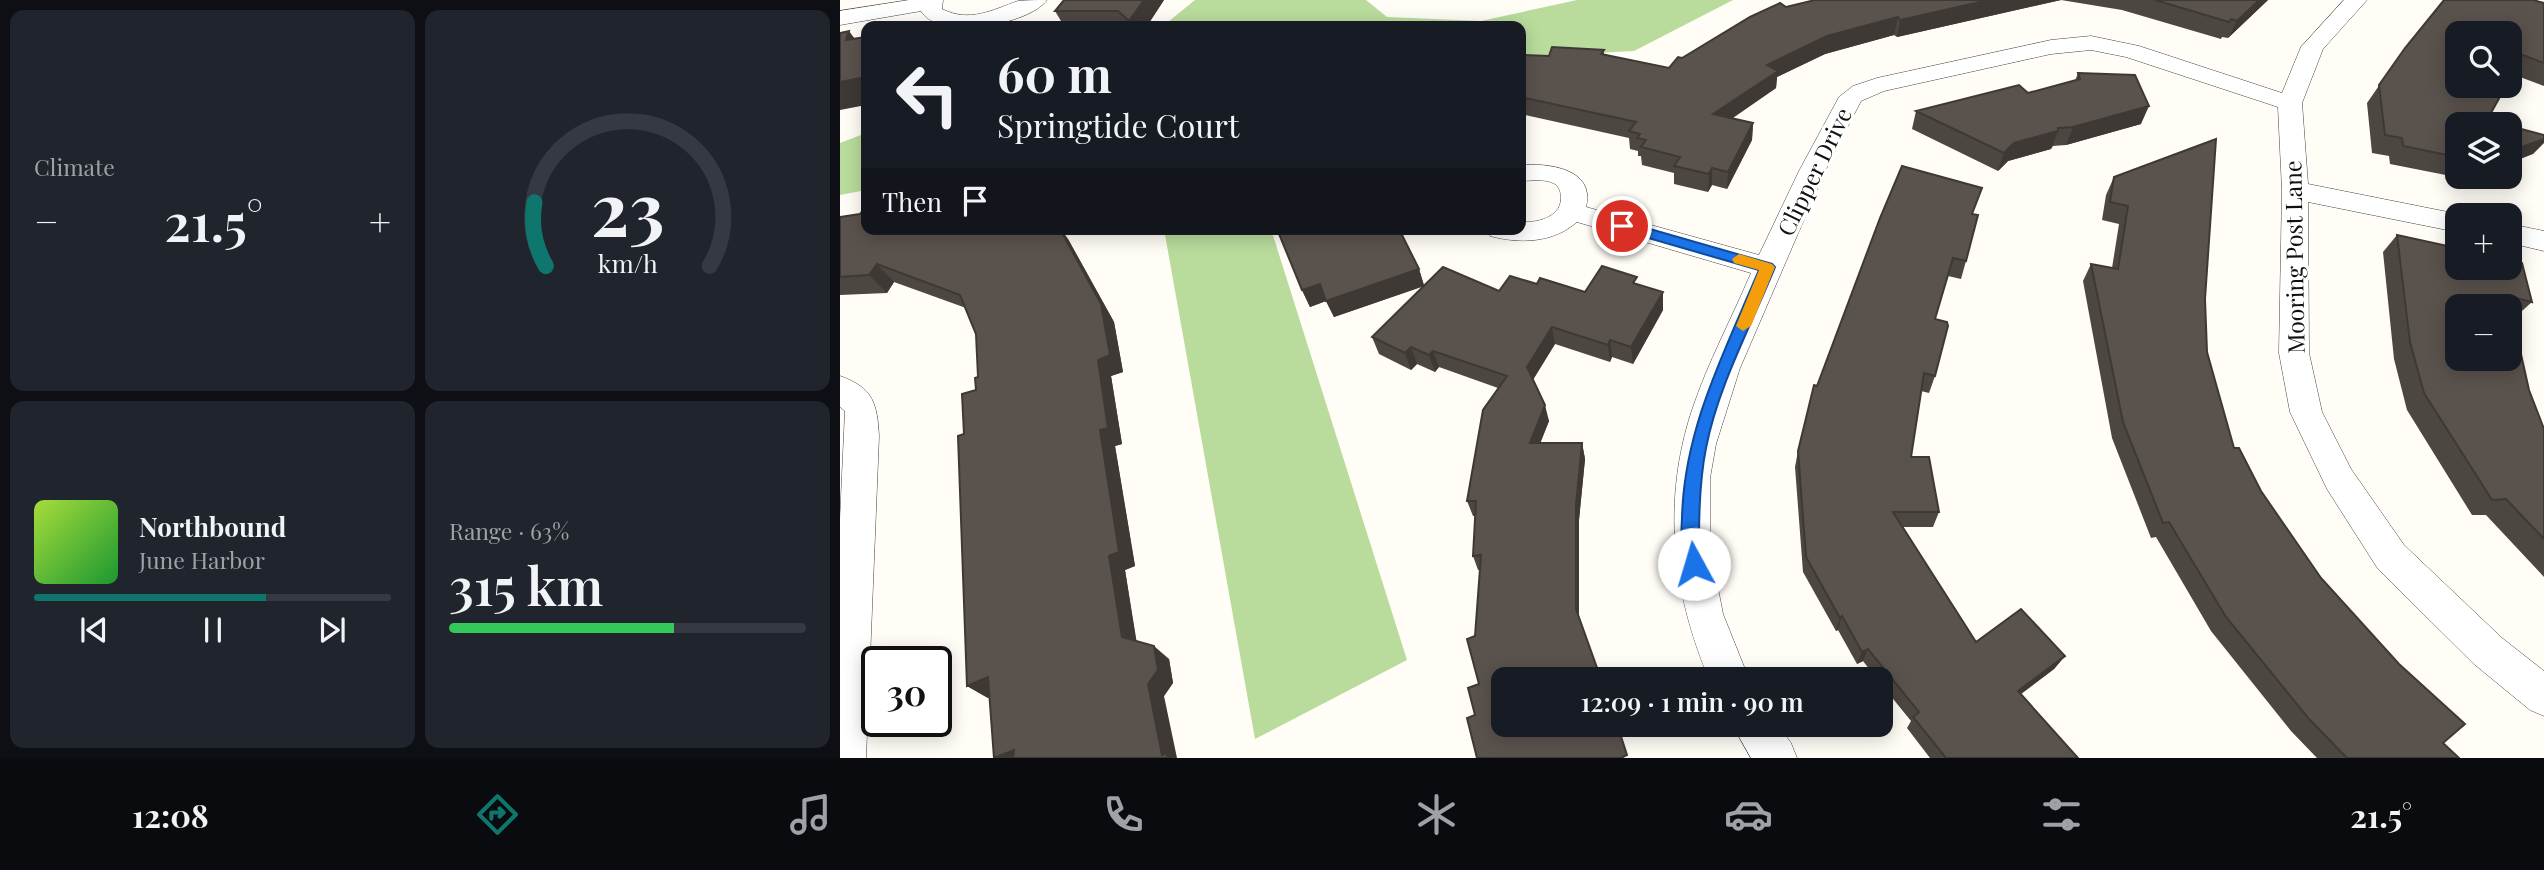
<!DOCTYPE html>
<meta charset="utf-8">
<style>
:root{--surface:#171b24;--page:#20242c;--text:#f1f3f6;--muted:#9ea1a6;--line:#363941;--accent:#0f766e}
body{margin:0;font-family:"Playfair Display",serif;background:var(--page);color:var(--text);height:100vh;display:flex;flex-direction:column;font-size:26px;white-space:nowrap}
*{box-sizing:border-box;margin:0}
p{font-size:23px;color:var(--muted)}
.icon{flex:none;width:38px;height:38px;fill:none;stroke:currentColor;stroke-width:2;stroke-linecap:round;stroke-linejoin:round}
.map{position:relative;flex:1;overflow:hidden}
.sheet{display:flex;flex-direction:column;gap:10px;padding:10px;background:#0d0f14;width:840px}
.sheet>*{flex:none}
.top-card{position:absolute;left:21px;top:21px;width:665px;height:214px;border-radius:14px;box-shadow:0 4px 18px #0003;background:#171b24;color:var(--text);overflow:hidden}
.buttons{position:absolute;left:1605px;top:21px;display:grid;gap:14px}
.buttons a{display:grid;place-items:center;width:77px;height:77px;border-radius:14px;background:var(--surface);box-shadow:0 4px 18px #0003;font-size:35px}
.speed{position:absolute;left:21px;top:646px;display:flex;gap:14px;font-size:35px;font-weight:700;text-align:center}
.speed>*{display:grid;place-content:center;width:91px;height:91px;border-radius:50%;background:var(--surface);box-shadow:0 4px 18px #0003;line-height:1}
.speed .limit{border:4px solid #111;border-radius:10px;background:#fff;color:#111}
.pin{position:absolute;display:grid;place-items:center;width:60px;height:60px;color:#fff;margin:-30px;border:4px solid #fff;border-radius:50%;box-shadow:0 2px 7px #0007}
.me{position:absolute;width:77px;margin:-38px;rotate:354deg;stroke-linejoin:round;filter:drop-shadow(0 0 5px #0008)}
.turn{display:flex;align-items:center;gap:24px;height:147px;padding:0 21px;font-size:32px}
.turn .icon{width:91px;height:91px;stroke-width:2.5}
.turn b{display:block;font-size:49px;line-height:60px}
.then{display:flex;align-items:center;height:66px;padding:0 21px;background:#0003;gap:14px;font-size:26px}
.big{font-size:52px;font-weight:600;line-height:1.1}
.sheet .card{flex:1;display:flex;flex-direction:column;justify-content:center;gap:10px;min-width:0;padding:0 24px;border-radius:14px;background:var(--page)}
.sheet .dial{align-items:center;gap:0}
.dial svg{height:182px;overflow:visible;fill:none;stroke:var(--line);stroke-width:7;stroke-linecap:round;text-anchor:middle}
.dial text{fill:var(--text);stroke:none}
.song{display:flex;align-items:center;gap:21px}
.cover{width:84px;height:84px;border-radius:10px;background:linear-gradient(135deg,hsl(80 70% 55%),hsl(130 70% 35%))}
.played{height:7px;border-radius:4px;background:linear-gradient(90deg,var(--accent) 65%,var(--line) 65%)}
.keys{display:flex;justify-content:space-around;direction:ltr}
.heat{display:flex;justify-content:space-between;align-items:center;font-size:38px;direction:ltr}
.charge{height:10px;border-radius:5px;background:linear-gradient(90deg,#34c759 63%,var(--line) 0)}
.sheet .tiles{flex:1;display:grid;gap:10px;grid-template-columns:repeat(2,1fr)}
.trip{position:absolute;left:651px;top:667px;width:402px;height:70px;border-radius:14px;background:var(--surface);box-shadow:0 4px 18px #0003;font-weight:600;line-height:70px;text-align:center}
.tabs{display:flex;height:112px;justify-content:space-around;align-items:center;background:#090b0e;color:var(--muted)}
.tabs .icon{width:49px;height:49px}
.tabs .on{color:var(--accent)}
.tabs b{font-size:32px;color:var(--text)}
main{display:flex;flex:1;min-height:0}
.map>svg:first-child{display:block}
.forest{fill:#b9dc9c}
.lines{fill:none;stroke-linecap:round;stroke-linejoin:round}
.street-casing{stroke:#444;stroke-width:1}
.street{fill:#fff;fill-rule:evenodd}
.wall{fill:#4d4742}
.shaded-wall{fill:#3f3936}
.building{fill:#5a524d;stroke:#3f3936;stroke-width:2;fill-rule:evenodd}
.route{fill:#1a73e8;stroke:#114b97;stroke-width:2}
.slow{fill:#f59e0b}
.labels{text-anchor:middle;stroke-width:7;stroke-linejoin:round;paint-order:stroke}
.street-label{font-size:23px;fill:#111;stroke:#fff}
</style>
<main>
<section class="sheet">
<div class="tiles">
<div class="card"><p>Climate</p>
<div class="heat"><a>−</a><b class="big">21.5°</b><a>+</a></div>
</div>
<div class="card dial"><svg viewBox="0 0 100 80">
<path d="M14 69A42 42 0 1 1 86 69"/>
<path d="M14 69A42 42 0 0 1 9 41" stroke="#0f766e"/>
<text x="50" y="56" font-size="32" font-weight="700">23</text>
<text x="50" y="72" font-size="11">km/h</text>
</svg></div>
<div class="card">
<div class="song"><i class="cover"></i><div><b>Northbound</b><p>June Harbor</p></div></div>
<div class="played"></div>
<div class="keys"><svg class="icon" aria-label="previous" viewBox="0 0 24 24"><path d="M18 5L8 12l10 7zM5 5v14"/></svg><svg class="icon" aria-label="pause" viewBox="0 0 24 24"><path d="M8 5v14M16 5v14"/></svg><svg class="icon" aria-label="next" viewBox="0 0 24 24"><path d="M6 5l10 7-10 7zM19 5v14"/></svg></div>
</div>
<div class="card"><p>Range · 63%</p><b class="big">315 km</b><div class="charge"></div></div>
</div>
</section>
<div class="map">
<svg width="1704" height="758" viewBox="0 0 1704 758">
<rect width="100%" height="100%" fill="#fffdf5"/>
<path class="forest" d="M 355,0 L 526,0 L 547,17 L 641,21 L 737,0 L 893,0 L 794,51 L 681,57 L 681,26 L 323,26 Z
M 26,133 L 26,190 L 0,195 L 0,143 Z
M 324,229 L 431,229 L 567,660 L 415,739 Z"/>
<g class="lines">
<defs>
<path id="street" d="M 69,0 L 103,0 L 102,9 C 130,23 152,10 178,1 C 187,0 198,0 207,0 C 189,25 98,41 81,11 L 0,25 L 0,11 Z
M 1504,0 L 1527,0 L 1483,49 L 1462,103 L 1468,184 L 1623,215 L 1617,215 L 1617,232 L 1468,202 L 1469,353 L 1482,412 L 1511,469 L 1564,545 L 1662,638 L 1704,671 L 1704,716 L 1690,710 L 1634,664 L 1538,569 L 1487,489 L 1450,412 L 1439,353 L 1442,190 L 1438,107 L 1286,57 L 1251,50 L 1211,54 L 1044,91 L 1021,101 L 985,171 L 900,368 L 876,444 L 870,478 L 870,547 L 883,614 L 909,679 L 869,679 C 832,591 822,501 852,410 C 868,362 892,318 911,273 L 737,222 C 713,243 680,244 650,236 L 646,229 L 681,229 L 681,222 C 696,223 720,218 721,199 C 721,193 720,188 715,184 C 705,178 691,181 681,181 L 681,165 C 707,163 756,168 746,207 L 919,255 L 959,171 L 999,97 L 1013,86 L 1037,78 L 1211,40 L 1251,36 L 1299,46 L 1442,93 L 1461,47 Z
M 1670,224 L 1704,231 L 1704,251 L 1670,243 Z
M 0,376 C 34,388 37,404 39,436 L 26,758 L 0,758 L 0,519 L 5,411 L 0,407 Z
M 892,724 L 937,724 L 951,743 L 957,758 L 911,758 Z"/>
</defs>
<use href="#street" class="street-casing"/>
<use href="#street" class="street"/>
</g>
<path class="wall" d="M 324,0 L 307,26 L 224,26 L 215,11 Z
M 975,0 L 1428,0 L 1388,38 L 1382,37 L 1381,39 L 1282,10 L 1221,0 L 1057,37 L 1054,35 L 985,54 L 937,77 L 936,88 L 893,118 L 913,123 L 912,140 L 887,189 L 872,185 L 868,192 L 834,184 L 834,173 L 802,165 L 801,156 L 798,156 L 798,151 L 790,149 L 789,138 L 681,114 L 681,58 L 764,50 L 764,55 L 829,68 L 842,58 Z
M 1704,3 L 1704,86 L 1672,74 L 1617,124 L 1617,177 L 1634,177 L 1626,179 L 1550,164 L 1549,156 L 1532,153 L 1527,103 L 1565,48 Z
M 1238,73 L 1301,124 L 1226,145 L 1213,146 L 1211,149 L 1168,161 L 1158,171 L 1072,129 L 1076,111 L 1188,93 L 1235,81 Z
M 1274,177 L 1365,299 L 1367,352 L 1394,448 L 1421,491 L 1481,578 L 1603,743 L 1619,758 L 1477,758 L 1451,731 L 1371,631 L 1316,537 L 1311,538 L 1272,438 L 1243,281 L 1251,264 L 1272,268 L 1279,224 L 1262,220 L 1266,195 Z
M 20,214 L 26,229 L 228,239 L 274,322 L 283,372 L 271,376 L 282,444 L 275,446 L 295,566 L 285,570 L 296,641 L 329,659 L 333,683 L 324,696 L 148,698 L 127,686 L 124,434 L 138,377 L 136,334 L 126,308 L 54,282 L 47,293 L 0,295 L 0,217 Z
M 1133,214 L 1126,261 L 1121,279 L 1108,276 L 1095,319 L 1095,376 L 1089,393 L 1081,391 L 1071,457 L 1099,512 L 1093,527 L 1063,527 L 1136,642 L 1225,656 L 1214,669 L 1181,694 L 1238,758 L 1090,758 L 1067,728 L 1071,721 L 1041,684 L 1041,679 L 1037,679 L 1023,661 L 1017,664 L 998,630 L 996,631 L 963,572 L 955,467 L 958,451 L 977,386 Z
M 1557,235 L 1692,302 L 1673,319 L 1689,390 L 1704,429 L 1704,577 L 1646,515 L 1632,515 L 1567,410 L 1554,359 L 1543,252 Z
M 579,269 L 584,285 L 659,291 L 697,284 L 745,292 L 798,285 L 823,310 L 793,364 L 772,357 L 770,362 L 715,344 L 693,380 L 709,421 L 700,443 L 742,443 L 745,459 L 739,520 L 635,715 L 639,684 L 635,636 L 640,570 L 638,570 L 633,556 L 635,516 L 633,516 L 627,501 L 658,388 L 599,367 L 595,372 L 577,364 L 571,370 L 539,354 L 532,337 L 584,286 L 494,317 L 486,301 L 470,307 L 462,290 Z"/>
<path class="shaded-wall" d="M 304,0 L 324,0 L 307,26 L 292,26 L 289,21 Z
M 1149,0 L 1221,0 L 1057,37 L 1060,20 Z
M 1419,0 L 1428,0 L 1388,38 L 1397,21 Z
M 1058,17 L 1054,35 L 985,54 L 937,77 L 936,88 L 873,131 L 873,114 L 927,65 L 987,36 Z
M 9,31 L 26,54 L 6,40 Z
M 26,77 L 26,105 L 0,110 L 0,82 Z
M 1309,106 L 1301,124 L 1226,145 L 1233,127 Z
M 913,123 L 912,140 L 887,189 L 888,172 Z
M 1218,131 L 1211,149 L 1168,161 L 1158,171 L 1164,153 L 1174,143 Z
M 1704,139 L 1704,143 L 1693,154 L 1670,163 L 1670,151 Z
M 872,168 L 872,185 L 868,192 L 869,174 Z
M 220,229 L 221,229 L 228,239 L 274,322 L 283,372 L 271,376 L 282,444 L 275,446 L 295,566 L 285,570 L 298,650 L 282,637 Z
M 37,264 L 54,282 L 47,293 L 29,275 Z
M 579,269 L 584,286 L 494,317 L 486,301 L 470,307 L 462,290 L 480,284 Z
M 823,292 L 823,310 L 793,364 L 791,347 Z
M 712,327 L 715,344 L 690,384 L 687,367 Z
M 770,340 L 772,357 L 770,362 L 768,345 Z
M 571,347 L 577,364 L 571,370 L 565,353 Z
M 593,351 L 599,367 L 595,372 L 589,355 Z
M 705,405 L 709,421 L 694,459 L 690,443 Z
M 742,443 L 745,459 L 739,520 L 739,623 L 736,609 L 736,505 Z
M 1002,616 L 998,630 L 996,631 L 1000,618 Z
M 314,646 L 329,659 L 333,683 L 324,696 L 337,758 L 327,758 L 322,755 L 308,684 Z
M 1028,649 L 1023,661 L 1017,664 L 1022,652 Z
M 1225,656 L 1214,669 L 1169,703 L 1178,691 Z
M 148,677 L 169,689 L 148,698 L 127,686 Z
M 174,750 L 189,758 L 156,758 Z"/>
<path class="building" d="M 224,0 L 304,0 L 289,21 L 278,11 L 215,11 Z
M 975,0 L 1149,0 L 1060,20 L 1058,17 L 987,36 L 927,65 L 938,71 L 873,114 L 913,123 L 888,172 L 872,168 L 869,174 L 834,166 L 840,157 L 801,147 L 806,140 L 797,138 L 800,134 L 789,131 L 796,122 L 681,97 L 681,58 L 682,55 L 709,56 L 712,47 L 764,50 L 761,54 L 829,68 L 838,57 L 842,58 L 910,17 L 940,3 L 946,7 Z
M 1315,0 L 1419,0 L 1397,21 L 1391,19 L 1389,22 Z
M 1604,0 L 1693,0 L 1704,3 L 1704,63 L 1683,55 L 1670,79 L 1670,33 L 1617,33 L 1617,86 L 1666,86 L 1647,120 L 1664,124 L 1617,124 L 1617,157 L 1563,146 L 1562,138 L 1545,135 L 1539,85 L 1565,48 Z
M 9,31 L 6,40 L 26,37 L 26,77 L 0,82 L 0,33 Z
M 1238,73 L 1295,75 L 1309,106 L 1233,127 L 1218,128 L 1218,131 L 1174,143 L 1164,153 L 1076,111 L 1179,85 L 1188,93 L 1240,79 Z
M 1670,126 L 1704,135 L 1704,139 L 1670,151 Z
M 1376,139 L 1365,299 L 1367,352 L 1394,448 L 1399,448 L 1421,491 L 1481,578 L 1559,664 L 1625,724 L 1603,743 L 1619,758 L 1507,758 L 1469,719 L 1386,617 L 1329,522 L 1323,523 L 1283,422 L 1251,264 L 1278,269 L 1288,206 L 1270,202 L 1274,177 Z
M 1062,166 L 1142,188 L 1132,214 L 1138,215 L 1126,261 L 1113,258 L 1095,319 L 1107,322 L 1108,326 L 1095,376 L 1084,373 L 1071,457 L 1089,457 L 1099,512 L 1053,512 L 1136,642 L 1181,609 L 1225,656 L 1178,691 L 1238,758 L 1106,758 L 1073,717 L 1079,712 L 1028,649 L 1022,652 L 1002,616 L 1000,618 L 966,557 L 958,451 L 974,385 L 977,386 L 1040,218 Z
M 26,209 L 26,229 L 220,229 L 261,304 L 270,355 L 258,360 L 268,428 L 260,430 L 279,552 L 269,556 L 282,637 L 314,646 L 318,670 L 308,684 L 322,755 L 327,753 L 327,758 L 173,758 L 174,750 L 154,758 L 148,677 L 127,686 L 118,436 L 124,434 L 122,394 L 136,390 L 135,378 L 138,377 L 136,334 L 120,295 L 37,264 L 29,275 L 0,277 L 0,217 L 20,214 L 23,210 Z
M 437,229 L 559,229 L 579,269 L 486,301 L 480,284 L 462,290 Z
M 1557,235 L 1617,248 L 1617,268 L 1670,268 L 1670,260 L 1682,263 L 1692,302 L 1668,296 L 1689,390 L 1704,429 L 1704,539 L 1666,499 L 1652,500 L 1584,393 L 1570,342 ZM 1617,306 L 1670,306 L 1670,359 L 1617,359 Z
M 762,266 L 797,277 L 793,283 L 823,292 L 791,347 L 770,340 L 768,345 L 712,327 L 687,367 L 705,405 L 690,443 L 742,443 L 736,505 L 736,609 L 761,679 L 663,679 L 663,724 L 777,724 L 787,755 L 781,758 L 637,758 L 627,718 L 635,715 L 628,688 L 639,684 L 627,639 L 635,636 L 641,555 L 633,556 L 636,501 L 627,501 L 643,410 L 667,376 L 593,351 L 589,355 L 571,347 L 565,353 L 532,337 L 603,267 L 659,291 L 670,276 L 697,284 L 700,278 L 745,292 Z"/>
<path class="route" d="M 782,221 L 932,264 L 935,267 C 911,326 878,386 866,448 C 860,478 859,508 859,539 C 859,550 865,560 861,570 L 854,573 L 847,570 C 840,554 841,536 842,518 C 844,428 885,351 919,270 L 777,229 L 775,226 Z"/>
<path class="slow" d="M 899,254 L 932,264 L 935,267 L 911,326 L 903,331 L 896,326 L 919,270 L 894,263 L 892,259 Z"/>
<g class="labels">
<g class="street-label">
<text transform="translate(975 172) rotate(-64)" y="8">Clipper Drive</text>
<text transform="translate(1455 257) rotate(-91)" y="8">Mooring Post Lane</text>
</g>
</g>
</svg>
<div class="buttons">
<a><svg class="icon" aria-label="search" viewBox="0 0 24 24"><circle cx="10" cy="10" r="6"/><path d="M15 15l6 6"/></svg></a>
<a><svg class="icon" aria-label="layers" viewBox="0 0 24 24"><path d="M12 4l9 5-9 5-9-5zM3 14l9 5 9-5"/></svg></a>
<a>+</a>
<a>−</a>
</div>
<div class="speed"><div class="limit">30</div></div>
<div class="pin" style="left:782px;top:226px;background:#d93025"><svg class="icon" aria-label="arrive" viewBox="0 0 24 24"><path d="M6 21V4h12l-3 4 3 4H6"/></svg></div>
<svg class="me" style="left:854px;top:564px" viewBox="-20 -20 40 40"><circle r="19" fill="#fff"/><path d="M0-13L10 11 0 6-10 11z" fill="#1a73e8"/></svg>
<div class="trip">12:09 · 1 min · 90 m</div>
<div class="top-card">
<div class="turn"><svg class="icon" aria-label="left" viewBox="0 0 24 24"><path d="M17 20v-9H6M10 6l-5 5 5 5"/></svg><div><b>60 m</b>Springtide Court</div></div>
<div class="then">Then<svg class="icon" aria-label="arrive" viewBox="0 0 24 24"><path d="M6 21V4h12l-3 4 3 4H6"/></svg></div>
</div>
</div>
</main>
<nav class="tabs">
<b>12:08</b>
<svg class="icon on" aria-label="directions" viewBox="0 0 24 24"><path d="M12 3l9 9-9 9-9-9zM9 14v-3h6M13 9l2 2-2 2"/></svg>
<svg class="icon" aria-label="music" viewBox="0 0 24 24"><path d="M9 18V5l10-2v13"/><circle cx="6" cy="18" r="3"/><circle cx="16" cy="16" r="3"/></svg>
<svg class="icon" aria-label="phone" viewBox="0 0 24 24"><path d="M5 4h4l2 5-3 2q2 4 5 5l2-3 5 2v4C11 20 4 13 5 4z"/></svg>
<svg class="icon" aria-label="climate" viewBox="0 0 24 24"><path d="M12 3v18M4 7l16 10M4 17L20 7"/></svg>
<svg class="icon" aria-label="car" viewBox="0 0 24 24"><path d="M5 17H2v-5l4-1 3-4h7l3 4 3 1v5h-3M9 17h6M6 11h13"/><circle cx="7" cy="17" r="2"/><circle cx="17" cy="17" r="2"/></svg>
<svg class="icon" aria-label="filters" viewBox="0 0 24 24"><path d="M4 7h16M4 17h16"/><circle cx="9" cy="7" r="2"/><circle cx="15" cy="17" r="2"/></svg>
<b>21.5°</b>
</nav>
